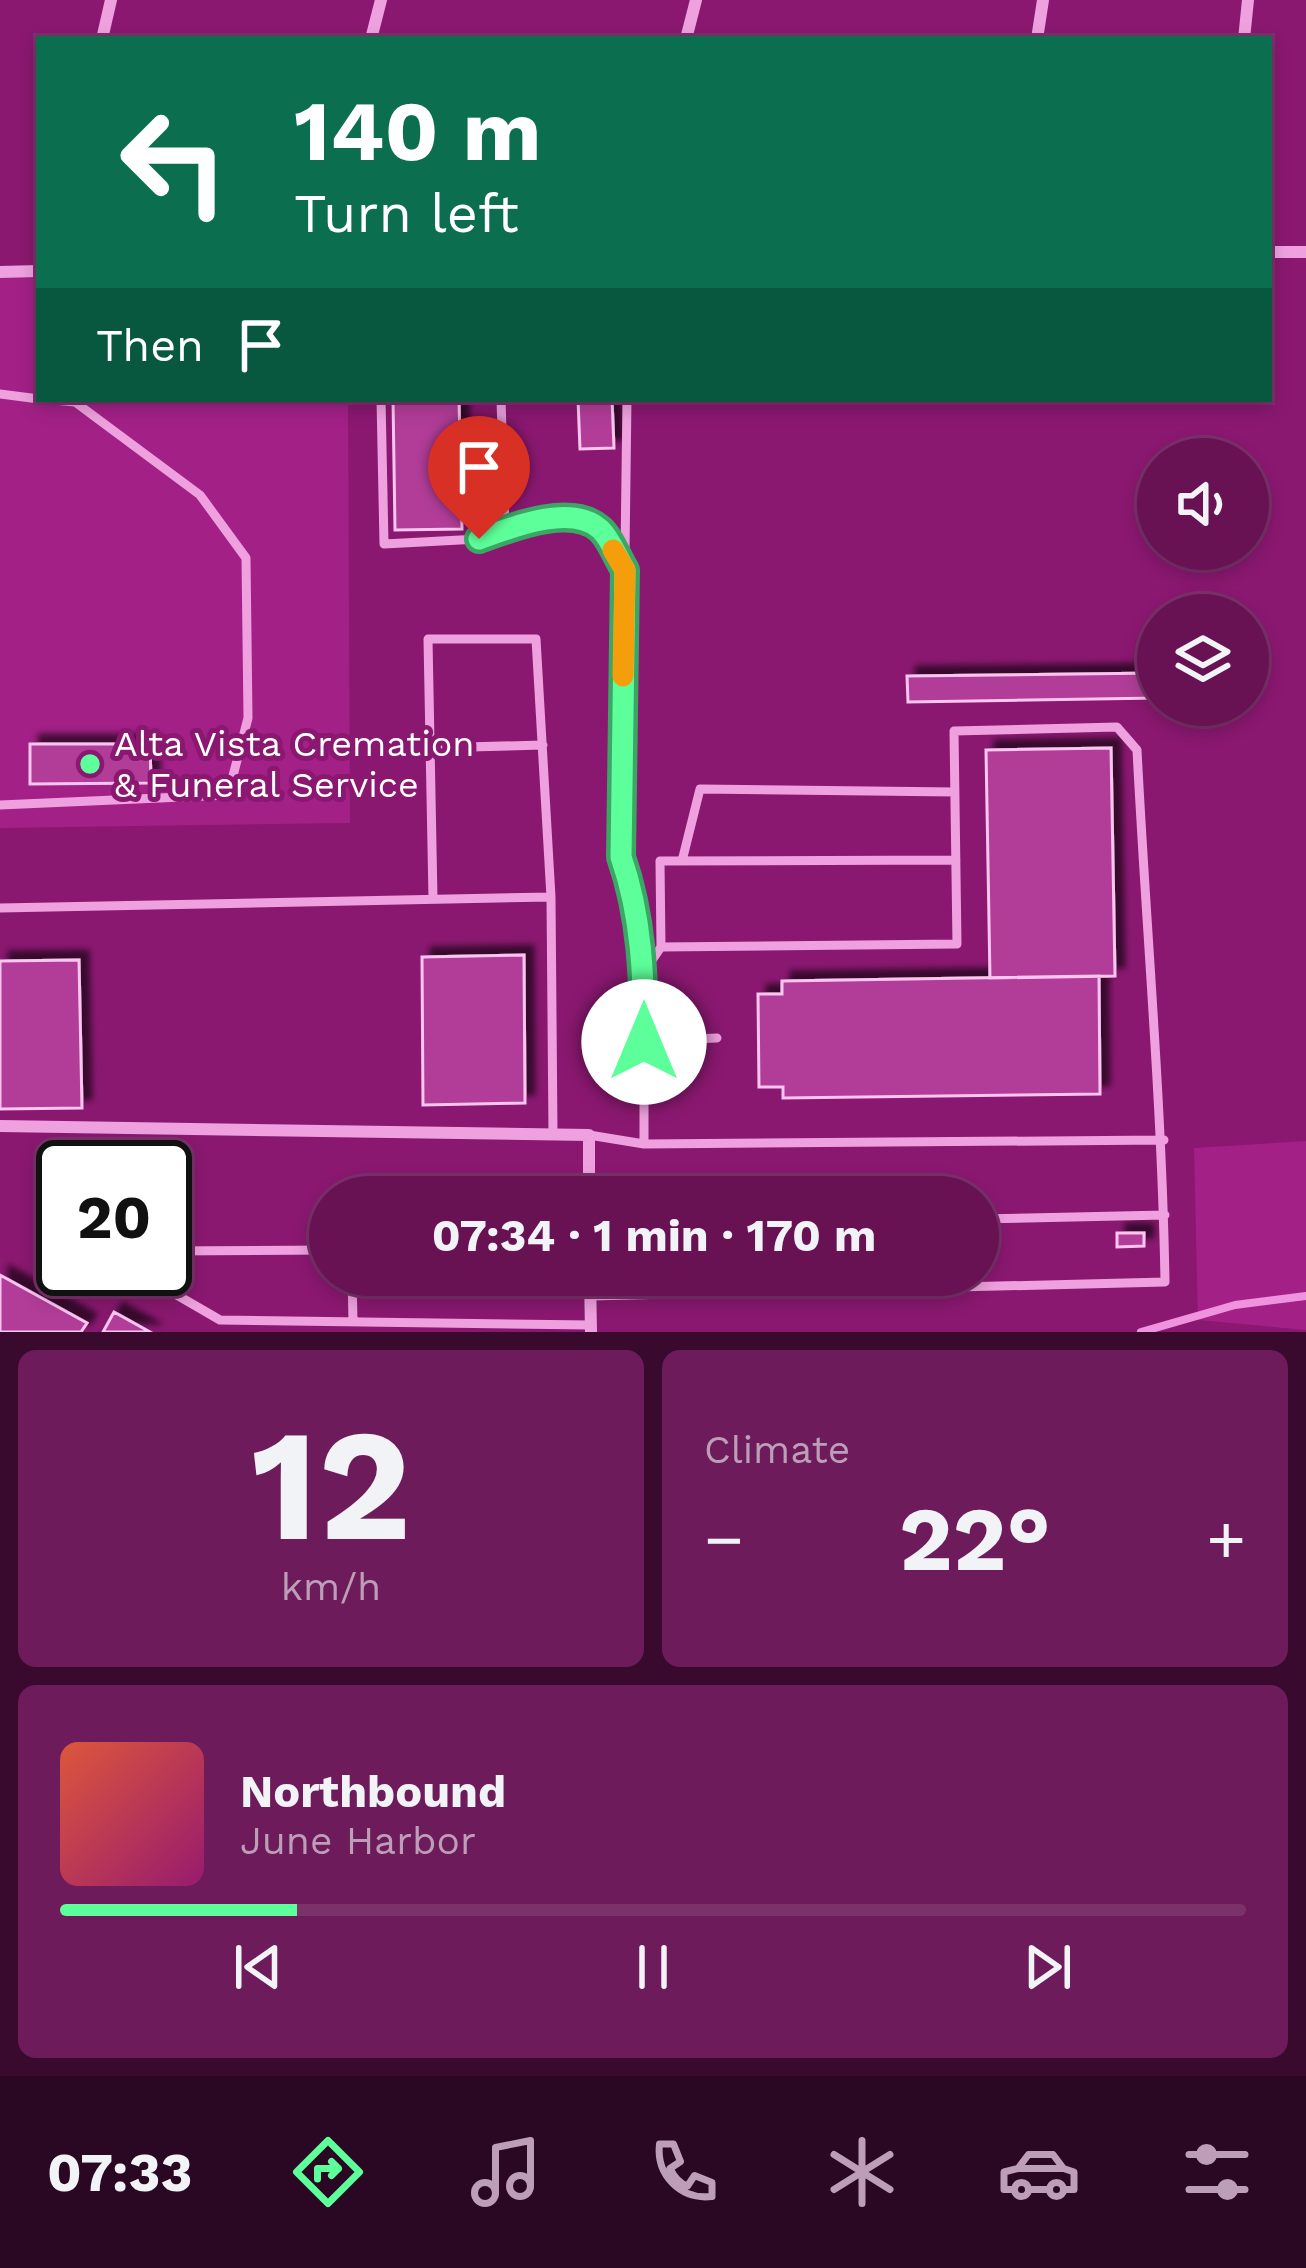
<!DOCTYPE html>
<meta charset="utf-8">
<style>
:root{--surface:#681254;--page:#6d1b5a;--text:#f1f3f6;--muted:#bd9eb8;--line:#7b326b;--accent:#5dff9a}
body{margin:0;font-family:"Work Sans",sans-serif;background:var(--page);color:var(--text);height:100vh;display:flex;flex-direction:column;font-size:45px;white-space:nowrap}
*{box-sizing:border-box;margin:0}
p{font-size:39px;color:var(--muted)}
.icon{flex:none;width:66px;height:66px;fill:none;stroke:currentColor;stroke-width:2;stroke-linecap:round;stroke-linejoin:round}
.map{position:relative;height:1332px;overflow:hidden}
.sheet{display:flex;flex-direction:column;gap:18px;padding:18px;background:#390a2e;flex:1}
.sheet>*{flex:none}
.hud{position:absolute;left:36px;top:36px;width:1236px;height:366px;border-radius:0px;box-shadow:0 6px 18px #0003,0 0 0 3px var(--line);background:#0b6e4f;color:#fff;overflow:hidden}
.fabs{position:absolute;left:1137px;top:438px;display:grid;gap:24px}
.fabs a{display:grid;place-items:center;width:132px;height:132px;border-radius:50%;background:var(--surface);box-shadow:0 6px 18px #0003,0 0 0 3px var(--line);font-size:60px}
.speed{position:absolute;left:36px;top:1140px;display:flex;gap:24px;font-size:60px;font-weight:700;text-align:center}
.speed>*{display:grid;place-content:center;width:156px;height:156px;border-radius:50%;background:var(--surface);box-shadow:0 6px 18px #0003,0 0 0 3px var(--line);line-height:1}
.speed .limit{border:6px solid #111;border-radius:18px;background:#fff;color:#111}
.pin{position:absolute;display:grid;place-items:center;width:102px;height:102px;color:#fff;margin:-123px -51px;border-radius:50% 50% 50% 0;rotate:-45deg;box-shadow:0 0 12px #0007}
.pin .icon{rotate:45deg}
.me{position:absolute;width:132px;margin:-66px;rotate:0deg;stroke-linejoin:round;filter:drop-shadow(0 0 9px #0008)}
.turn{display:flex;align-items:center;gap:42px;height:252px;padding:0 60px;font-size:54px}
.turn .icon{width:156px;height:156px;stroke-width:2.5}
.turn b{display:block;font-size:84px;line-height:102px}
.then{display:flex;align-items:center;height:114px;padding:0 60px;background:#0003;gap:24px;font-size:45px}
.big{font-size:90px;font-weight:700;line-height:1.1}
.sheet .card{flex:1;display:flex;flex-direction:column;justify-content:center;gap:18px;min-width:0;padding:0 42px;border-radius:18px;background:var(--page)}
.sheet .dial{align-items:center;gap:0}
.dial b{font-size:156px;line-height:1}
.song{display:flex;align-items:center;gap:36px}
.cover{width:144px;height:144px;border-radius:18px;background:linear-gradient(135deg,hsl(10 70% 55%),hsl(320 70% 35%))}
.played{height:12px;border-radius:6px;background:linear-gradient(90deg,var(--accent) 20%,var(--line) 20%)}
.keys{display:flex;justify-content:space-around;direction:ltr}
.heat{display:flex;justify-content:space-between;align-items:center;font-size:66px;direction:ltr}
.sheet .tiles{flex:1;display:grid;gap:18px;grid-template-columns:1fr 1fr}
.card:last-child{grid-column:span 2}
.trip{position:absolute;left:309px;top:1176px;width:690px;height:120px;border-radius:60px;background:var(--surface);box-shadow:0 6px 18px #0003,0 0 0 3px var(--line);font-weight:700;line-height:120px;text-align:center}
.tabs{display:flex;height:192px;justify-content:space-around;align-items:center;background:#2a0722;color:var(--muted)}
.tabs .icon{width:84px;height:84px}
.tabs .current{color:var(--accent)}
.tabs b{font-size:54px;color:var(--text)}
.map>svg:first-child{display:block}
.green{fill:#a32087}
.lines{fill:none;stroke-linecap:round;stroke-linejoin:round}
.stream{stroke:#f093de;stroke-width:8}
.building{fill:#b13c98;stroke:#fac6ef;stroke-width:3;filter:url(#shadow)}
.lane{stroke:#eea1de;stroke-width:9}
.street{stroke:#eea1de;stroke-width:12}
.route-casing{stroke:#3ca664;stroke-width:30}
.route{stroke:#5dff9a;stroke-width:21}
.slow{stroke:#f59e0b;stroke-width:21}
.poi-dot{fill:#5dff9a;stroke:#8a1870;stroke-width:4.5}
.labels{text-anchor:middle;stroke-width:10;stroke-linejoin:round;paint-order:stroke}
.poi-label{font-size:36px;fill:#fff;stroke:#8a1870;text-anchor:start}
</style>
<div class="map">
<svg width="1306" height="1332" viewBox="0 0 1306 1332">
<defs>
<filter id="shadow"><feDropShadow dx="9" dy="-9" stdDeviation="3" flood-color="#0009"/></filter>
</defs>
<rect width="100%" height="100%" fill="#8a1870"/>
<path class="green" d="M 39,271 L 39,399 L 348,399 L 350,823 L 0,828 L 0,272 Z
M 1306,1141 L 1306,1330 L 1198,1320 L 1194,1148 Z"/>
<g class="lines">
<path class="stream" d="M 1141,1332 L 1235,1305 L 1306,1296"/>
</g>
<path class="building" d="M 393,399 L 459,399 L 462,529 L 395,530 Z
M 578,399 L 612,399 L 614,448 L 580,449 Z
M 1158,673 L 1158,698 L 908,702 L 907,676 Z
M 30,744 L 150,744 L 151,783 L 30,784 Z
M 1111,748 L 1115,976 L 990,978 L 986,750 Z
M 524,955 L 525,1103 L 423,1105 L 422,957 Z
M 79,960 L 82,1108 L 0,1109 L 0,961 Z
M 1099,976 L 1100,1094 L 783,1098 L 783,1087 L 759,1087 L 758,994 L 782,994 L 782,981 Z
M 546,1192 L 546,1197 L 384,1197 L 384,1194 Z
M 1117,1233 L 1144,1233 L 1144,1246 L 1117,1247 Z
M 0,1275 L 87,1323 L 81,1332 L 0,1332 Z
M 114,1312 L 150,1332 L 103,1332 Z"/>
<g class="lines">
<path class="lane" d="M 0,394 L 39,399
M 381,399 L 384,544 L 479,539 L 505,529 L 501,399
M 627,399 L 621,857 L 644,972
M 505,529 C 569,515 586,504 622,565
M 430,748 L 543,745
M 0,805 L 228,795 L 248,718 L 246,558 L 200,495 L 75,402 L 43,399
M 682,861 L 700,789 L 955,792
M 433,899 L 428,639 L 536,639 L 551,897
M 0,908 L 551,897 L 553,1134
M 644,1041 L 717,1038
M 589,1135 L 644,1144 L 644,972 L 661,947
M 644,1144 L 1164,1140
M 978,1219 L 1165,1215
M 62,1228 L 63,1229
M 165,1251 L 330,1250
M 132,1269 L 220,1320 L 591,1325
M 352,1275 L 353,1322
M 590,1296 L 1165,1282 C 1162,1104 1146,927 1137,750 L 1117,727 L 954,731 C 955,802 956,873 957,944 L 661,947 L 660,861 L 956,860"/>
<path class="street" d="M 102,39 L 111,0
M 371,39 L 381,0
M 686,39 L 696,0
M 1037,39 L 1043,0
M 1244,39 L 1248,0
M 1269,252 L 1306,252
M 0,272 L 39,271
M 0,1126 L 589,1135 L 589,1197
M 590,1275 L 591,1332"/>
</g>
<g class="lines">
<defs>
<path id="route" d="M 479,539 C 510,528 571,503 600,529 C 610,538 617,557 625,570 L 621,857 C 642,917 644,979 644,1042"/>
</defs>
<use href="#route" class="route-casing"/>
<use href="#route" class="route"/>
<path class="slow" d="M 613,550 L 625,570 L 623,676"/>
</g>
<circle class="poi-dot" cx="90" cy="764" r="12"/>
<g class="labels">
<g class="poi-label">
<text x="114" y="756">Alta Vista Cremation<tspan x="114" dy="41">&amp; Funeral Service</tspan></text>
</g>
</g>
</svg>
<div class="fabs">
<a><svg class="icon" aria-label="sound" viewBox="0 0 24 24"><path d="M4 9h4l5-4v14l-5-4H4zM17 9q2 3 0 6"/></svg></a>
<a><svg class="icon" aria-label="layers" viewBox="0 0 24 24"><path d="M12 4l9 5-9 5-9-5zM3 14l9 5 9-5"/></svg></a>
</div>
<div class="speed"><div class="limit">20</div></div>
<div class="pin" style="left:479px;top:539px;background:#d93025"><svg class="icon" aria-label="arrive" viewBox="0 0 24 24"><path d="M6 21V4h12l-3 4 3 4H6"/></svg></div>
<svg class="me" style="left:644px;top:1042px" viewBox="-20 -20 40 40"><circle r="19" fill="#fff"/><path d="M0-13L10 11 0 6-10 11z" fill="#5dff9a"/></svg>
<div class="trip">07:34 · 1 min · 170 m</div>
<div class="hud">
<div class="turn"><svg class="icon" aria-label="left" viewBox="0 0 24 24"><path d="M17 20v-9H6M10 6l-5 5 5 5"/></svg><div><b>140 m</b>Turn left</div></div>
<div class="then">Then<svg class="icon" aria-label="arrive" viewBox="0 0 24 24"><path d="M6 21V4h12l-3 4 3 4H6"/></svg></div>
</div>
</div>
<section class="sheet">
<div class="tiles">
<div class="card dial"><b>12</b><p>km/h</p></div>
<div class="card"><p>Climate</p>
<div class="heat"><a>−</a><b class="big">22°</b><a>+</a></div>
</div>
<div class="card">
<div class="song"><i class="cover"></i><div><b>Northbound</b><p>June Harbor</p></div></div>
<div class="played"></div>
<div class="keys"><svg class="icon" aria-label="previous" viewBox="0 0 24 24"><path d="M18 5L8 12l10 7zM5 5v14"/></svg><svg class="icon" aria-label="pause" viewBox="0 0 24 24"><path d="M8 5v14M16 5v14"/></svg><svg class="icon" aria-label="next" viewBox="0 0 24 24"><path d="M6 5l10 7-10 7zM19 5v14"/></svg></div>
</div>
</div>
</section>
<nav class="tabs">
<b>07:33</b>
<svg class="icon current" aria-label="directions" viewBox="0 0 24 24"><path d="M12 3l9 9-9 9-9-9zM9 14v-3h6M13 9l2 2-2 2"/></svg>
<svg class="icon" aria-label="music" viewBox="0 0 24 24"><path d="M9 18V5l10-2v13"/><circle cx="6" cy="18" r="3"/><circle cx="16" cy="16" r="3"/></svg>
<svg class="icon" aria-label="phone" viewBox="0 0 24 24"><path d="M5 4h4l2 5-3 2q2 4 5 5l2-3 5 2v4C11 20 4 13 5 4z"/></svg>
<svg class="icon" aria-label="climate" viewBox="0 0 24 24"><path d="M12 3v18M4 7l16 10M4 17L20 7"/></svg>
<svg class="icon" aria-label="car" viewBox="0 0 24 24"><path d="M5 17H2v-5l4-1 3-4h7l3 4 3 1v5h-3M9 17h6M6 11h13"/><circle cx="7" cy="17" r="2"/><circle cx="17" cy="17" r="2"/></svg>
<svg class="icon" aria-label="filters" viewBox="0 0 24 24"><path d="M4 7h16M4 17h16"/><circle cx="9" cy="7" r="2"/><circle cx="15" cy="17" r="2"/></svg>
</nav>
